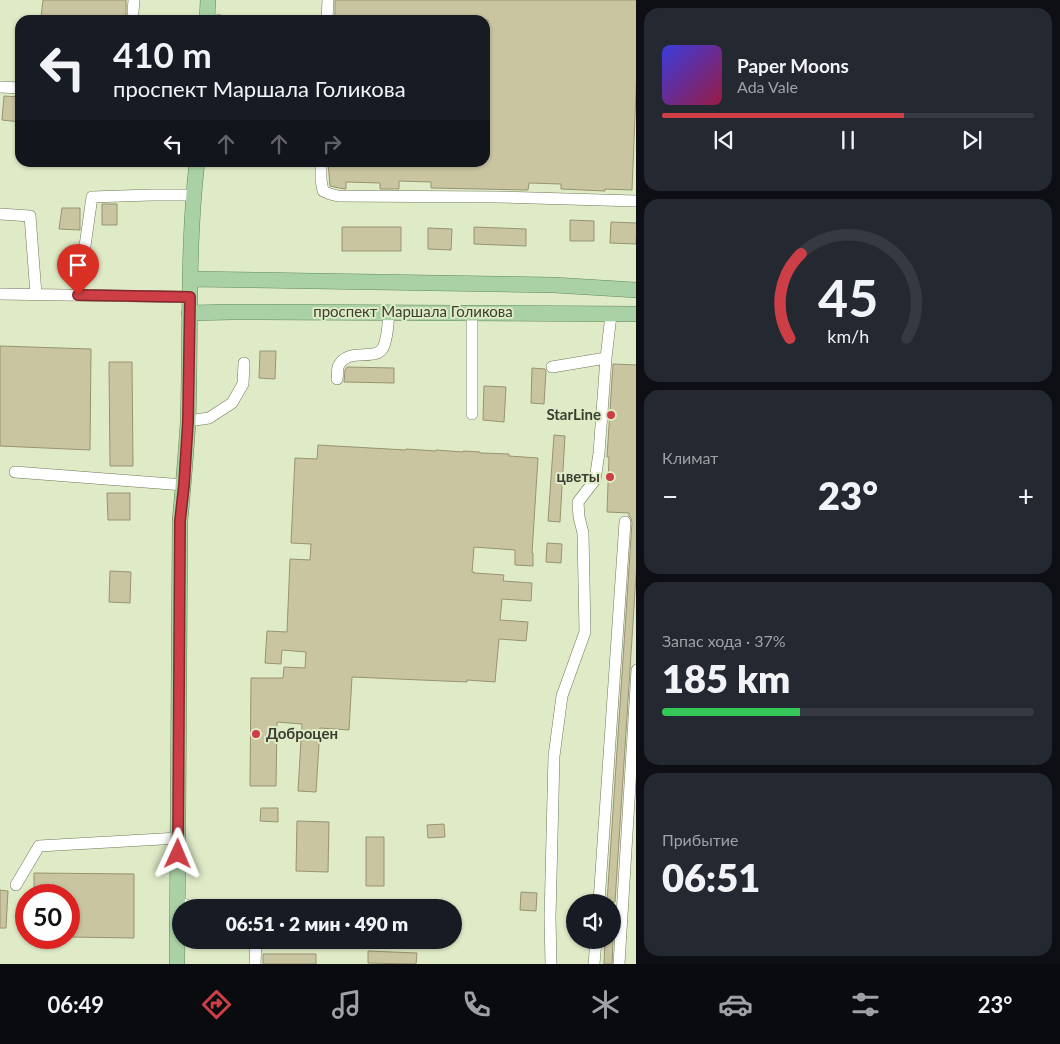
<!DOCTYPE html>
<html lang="ru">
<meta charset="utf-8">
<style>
:root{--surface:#171b24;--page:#242831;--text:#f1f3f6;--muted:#9ea1a6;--line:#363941;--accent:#cd3e46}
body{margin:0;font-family:Lato,sans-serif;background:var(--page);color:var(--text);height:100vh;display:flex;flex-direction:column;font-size:19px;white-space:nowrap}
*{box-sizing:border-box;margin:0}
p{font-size:16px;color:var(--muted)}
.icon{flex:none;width:28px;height:28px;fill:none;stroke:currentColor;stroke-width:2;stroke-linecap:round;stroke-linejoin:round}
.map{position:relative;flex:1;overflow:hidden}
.drawer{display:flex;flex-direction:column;gap:8px;padding:8px;background:#0d0f14;width:424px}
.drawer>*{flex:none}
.hud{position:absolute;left:15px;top:15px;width:475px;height:152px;border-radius:15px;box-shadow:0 1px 4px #0004;background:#171b24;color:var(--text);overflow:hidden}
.fabs{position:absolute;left:566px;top:894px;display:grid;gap:10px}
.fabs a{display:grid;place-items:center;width:55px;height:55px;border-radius:50%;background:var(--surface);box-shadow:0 1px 4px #0004;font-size:25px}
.speed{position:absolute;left:15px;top:884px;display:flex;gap:10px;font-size:25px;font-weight:700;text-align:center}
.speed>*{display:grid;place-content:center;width:65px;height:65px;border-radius:50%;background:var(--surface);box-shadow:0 1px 4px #0004;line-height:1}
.speed .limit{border:8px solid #d22;background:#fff;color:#111}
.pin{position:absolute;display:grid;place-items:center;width:42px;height:42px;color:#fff;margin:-51px -21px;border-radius:50% 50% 50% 0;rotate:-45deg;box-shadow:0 0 5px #0007}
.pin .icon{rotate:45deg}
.me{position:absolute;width:55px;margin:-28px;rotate:1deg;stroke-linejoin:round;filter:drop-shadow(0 0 4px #0008)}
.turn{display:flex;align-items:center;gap:18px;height:105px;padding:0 15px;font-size:22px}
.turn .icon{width:65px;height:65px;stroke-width:2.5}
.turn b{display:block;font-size:35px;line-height:42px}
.lanes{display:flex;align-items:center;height:48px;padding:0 15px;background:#0003;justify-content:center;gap:25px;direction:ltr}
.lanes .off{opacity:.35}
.big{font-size:38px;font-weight:800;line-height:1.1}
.drawer .widget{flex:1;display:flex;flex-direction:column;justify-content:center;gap:8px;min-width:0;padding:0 18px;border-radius:15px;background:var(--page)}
.drawer .dial{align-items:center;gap:0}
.dial svg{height:130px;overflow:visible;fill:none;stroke:var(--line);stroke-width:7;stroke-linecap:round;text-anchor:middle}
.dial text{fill:var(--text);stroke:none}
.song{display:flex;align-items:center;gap:15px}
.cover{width:60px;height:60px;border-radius:8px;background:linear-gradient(135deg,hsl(240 70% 55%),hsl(340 70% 35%))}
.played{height:5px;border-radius:2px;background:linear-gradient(90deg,var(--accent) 65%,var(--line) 65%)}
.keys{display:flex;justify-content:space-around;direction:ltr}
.heat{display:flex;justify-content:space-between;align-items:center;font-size:28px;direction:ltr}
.charge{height:8px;border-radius:4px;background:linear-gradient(90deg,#34c759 37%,var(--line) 0)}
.trip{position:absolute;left:172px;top:899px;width:290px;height:50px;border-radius:25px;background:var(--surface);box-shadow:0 1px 4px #0004;font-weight:800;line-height:50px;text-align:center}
.menu{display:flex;height:80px;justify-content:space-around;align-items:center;background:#090b0e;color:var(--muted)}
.menu .icon{width:35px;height:35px}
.menu .active{color:var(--accent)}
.menu b{font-size:22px;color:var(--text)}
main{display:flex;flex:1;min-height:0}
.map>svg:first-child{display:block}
.building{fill:#c9c5a1;stroke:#979370}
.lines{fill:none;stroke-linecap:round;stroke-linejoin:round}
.minor-casing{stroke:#6f7959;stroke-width:12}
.major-casing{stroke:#5e8a56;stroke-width:16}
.minor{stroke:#fff;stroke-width:11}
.major{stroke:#aad1a6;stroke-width:15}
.route-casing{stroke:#85282e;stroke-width:12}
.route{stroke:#cd3e46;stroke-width:9}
.poi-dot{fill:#cd3e46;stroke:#dfebc7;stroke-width:2}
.labels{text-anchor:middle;stroke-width:4;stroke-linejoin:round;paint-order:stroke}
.street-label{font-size:15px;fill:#3a3e30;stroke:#dfebc7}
.poi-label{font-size:15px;font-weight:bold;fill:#3a3e30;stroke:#dfebc7;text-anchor:end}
</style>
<main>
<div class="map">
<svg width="637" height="964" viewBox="0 0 637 964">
<rect width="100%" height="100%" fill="#dfebc7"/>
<path class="building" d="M 43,0 L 126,0 L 126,15 L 130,20 L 93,20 L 69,17 L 69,20 L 61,20 L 41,17 Z
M 335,0 L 637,0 L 637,68 L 632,190 L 605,189 L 605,191 L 561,189 L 561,184 L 529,183 L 528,190 L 431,188 L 431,182 L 399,181 L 399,189 L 380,189 L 380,183 L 346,182 L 346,189 L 339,188 L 330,186 L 328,162 L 485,162 L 485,105 L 488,20 L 335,20 Z
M 4,96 L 20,97 L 20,122 L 2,120 Z
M 102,204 L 117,204 L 117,225 L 102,225 Z
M 62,208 L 80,208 L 80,230 L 59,229 Z
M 570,220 L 594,221 L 594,241 L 570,241 Z
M 611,222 L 637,223 L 636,244 L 610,243 Z
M 342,227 L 401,227 L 401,251 L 342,251 Z
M 474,227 L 526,229 L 526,246 L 474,244 Z
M 428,228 L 452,229 L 451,250 L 428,249 Z
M 0,346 L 91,349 L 90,450 L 0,446 Z
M 260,351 L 276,351 L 275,379 L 259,378 Z
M 109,362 L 132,362 L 133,466 L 110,466 Z
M 613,364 L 637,365 L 637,561 L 615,902 L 607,902 L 632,523 L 631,518 L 629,516 L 629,513 L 607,512 L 609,457 L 607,457 Z
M 347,367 L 394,368 L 394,383 L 344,382 L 345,370 Z
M 532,368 L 545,369 L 546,371 L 544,404 L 531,403 Z
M 484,386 L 506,387 L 504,422 L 483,420 Z
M 554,435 L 565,436 L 560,522 L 548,521 Z
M 318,445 L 406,450 L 406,449 L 436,451 L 436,450 L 463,452 L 463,451 L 480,452 L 480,453 L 509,454 L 509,456 L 538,458 L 532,553 L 533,553 L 533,566 L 515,565 L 515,550 L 474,547 L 472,572 L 474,572 L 474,573 L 504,575 L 503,581 L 532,583 L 531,601 L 502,599 L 500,620 L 528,622 L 526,641 L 499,639 L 495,682 L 467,680 L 467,682 L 352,677 L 349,730 L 320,728 L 316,792 L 298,791 L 302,724 L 277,722 L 276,786 L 250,786 L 251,678 L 283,678 L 284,667 L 305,668 L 306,652 L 282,650 L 281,664 L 265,663 L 267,631 L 287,632 L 290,559 L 310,560 L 311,544 L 291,543 L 295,458 L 317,459 Z
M 107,493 L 130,493 L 130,520 L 108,520 Z
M 547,543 L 562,544 L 561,563 L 546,562 Z
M 110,571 L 131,572 L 130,603 L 109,602 Z
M 261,808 L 278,808 L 278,822 L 260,821 Z
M 297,821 L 329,822 L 328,872 L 296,871 Z
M 444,824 L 445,837 L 428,838 L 427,825 Z
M 366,837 L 384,837 L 384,886 L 366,886 Z
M 34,873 L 134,874 L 134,938 L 69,937 L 69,895 L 34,895 Z
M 0,890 L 8,891 L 6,928 L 0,928 Z
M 521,892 L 537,893 L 536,911 L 520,910 Z
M 605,940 L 613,940 L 612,964 L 604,964 Z
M 368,951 L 417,953 L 416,964 L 368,963 Z
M 263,954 L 316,954 L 316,964 L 263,964 Z"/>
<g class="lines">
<defs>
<path id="minor" d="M 133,12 L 134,0
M 207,20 L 218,20
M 327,20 L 328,0
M 0,87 L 20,88
M 321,162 L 321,180 L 323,191 L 330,194 L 338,196 L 497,197 L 637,201
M 0,214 L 30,216 L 36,294
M 0,294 L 190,297
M 78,295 L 92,197 L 151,195 L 193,195
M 552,367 L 606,358
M 337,379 C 338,375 337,370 338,367 C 347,346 375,362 383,348 C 388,338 388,323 389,312
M 472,414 L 472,313
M 188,421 L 209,418 L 232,403 L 243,384 L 244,363
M 15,472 L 184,485
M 16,885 L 39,846 L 179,838
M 178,902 L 194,908
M 599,902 L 625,522
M 255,964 L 256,940
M 551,964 L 550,918 L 554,756 L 562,696 L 585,632 L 583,533 L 579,517 L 578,502 L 595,480 L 599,453 L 606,358 L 611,315
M 594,964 L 596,940
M 619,964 L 637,670"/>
<path id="major" d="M 207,20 L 208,0
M 190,279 L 554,285 L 637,290
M 189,313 L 232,312 L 637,314
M 177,964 L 180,521 C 183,488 186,455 188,422 C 191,335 187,249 197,162"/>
</defs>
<use href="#minor" class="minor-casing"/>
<use href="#major" class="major-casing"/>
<use href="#minor" class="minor"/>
<use href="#major" class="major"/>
</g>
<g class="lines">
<defs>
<path id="route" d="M 78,295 L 190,297 L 188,421 L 184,485 L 180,521 L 178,854"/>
</defs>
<use href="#route" class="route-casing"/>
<use href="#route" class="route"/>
</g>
<g class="poi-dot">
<circle cx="611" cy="415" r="5"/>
<circle cx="610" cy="477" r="5"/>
<circle cx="256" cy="734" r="5"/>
</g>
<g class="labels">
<g class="street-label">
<text x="413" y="317">проспект Маршала Голикова</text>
</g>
<g class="poi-label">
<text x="601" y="420">StarLine</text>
<text x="600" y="482">цветы</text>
<text x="266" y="739" text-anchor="start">Доброцен</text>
</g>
</g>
</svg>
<div class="fabs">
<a><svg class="icon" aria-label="sound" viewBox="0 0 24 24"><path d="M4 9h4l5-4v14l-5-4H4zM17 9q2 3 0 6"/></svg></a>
</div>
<div class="speed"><div class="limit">50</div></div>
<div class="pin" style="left:78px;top:295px;background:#d93025"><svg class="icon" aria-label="arrive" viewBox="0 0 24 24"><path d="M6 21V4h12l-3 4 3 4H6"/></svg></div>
<svg class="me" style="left:178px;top:854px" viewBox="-20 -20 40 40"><path d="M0-17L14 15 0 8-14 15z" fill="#cd3e46" stroke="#fff" stroke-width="4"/></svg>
<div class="trip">06:51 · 2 мин · 490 m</div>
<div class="hud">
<div class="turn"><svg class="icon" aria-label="left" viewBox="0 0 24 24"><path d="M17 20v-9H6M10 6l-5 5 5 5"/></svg><div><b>410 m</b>проспект Маршала Голикова</div></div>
<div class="lanes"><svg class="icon" aria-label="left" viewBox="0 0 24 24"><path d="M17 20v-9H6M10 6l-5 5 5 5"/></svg><svg class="icon off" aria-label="ahead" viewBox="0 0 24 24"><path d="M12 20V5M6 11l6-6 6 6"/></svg><svg class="icon off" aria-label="ahead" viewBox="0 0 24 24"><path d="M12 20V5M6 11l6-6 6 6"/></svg><svg class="icon off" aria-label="right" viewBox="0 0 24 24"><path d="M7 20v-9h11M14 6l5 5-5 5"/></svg></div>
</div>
</div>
<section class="drawer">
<div class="widget">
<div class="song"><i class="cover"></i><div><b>Paper Moons</b><p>Ada Vale</p></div></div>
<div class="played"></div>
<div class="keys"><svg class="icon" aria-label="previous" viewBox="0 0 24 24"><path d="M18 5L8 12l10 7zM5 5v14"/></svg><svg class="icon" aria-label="pause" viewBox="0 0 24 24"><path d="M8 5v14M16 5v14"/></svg><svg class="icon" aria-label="next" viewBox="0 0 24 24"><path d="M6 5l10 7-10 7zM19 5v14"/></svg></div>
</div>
<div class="widget dial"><svg viewBox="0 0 100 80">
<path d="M14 69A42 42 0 1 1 86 69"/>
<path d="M14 69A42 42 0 0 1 21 17" stroke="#cd3e46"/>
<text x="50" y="56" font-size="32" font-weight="700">45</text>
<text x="50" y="72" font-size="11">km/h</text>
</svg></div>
<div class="widget"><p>Климат</p>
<div class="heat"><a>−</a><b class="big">23°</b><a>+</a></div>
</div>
<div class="widget"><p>Запас хода · 37%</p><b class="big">185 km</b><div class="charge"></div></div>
<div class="widget"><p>Прибытие</p><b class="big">06:51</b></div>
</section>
</main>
<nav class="menu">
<b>06:49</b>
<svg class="icon active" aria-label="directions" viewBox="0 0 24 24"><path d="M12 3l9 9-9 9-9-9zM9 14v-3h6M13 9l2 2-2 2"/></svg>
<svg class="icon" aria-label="music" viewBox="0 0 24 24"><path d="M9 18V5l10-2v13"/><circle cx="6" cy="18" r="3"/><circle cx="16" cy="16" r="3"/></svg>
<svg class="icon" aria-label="phone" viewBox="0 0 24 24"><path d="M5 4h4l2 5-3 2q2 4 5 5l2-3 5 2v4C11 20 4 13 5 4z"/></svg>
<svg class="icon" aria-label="climate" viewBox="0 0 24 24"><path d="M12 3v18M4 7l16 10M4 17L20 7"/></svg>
<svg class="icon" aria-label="car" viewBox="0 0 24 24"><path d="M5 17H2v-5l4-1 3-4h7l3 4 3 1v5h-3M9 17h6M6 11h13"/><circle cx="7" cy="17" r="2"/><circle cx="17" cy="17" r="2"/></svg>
<svg class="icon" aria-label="filters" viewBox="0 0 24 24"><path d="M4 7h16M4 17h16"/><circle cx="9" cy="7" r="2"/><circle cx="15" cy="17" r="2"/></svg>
<b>23°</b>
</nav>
